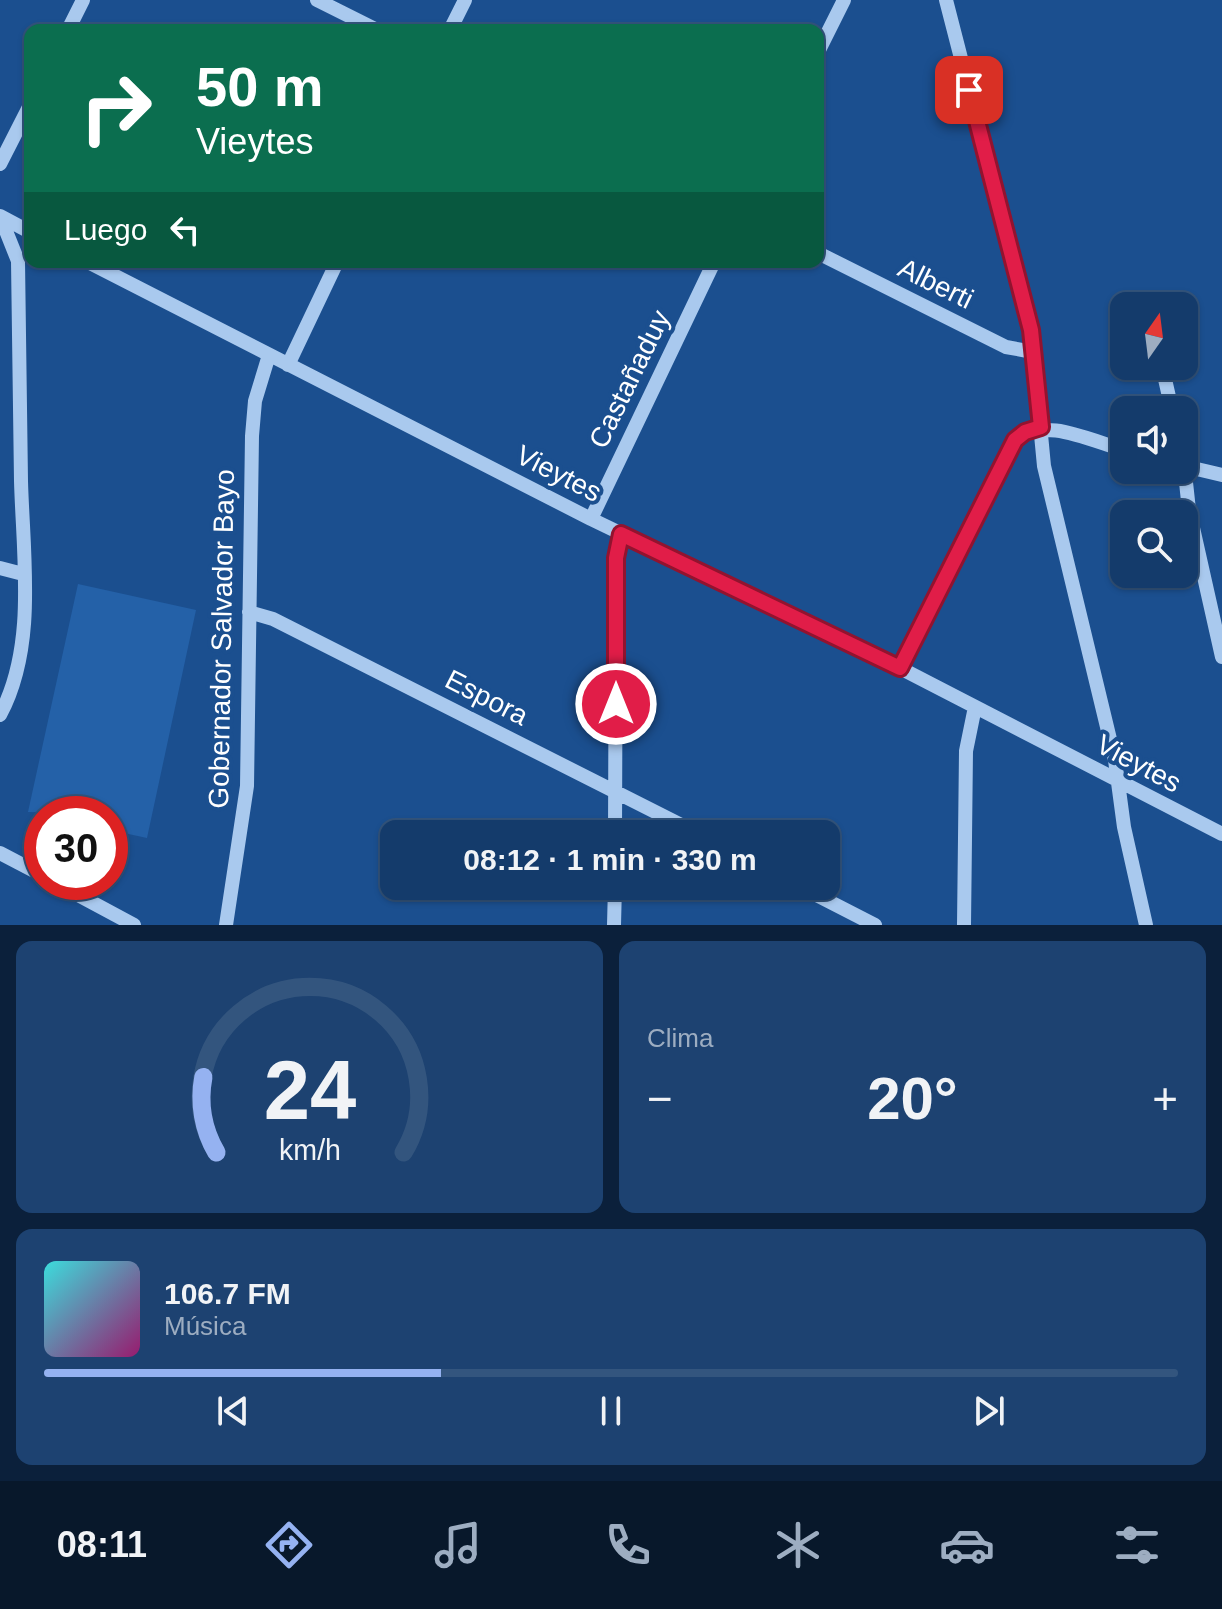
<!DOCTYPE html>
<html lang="es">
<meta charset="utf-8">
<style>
:root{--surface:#143b6b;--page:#1d4271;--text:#f1f3f6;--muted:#9dadc1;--line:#33557e;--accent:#95b2f1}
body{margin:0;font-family:Helvetica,sans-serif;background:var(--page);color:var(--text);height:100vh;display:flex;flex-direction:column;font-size:30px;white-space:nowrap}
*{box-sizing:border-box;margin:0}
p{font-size:26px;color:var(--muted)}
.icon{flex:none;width:44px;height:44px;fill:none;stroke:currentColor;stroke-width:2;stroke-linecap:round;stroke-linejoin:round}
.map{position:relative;height:925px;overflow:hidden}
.sheet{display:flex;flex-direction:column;gap:16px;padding:16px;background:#0b203b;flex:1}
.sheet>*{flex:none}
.hud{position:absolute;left:24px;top:24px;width:800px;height:244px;border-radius:16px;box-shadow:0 2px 6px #0004,0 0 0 2px var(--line);background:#0b6e4f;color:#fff;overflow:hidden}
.needle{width:52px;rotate:14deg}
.fabs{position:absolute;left:1110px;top:292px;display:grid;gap:16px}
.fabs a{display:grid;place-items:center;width:88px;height:88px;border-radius:16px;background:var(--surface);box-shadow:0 2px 6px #0004,0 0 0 2px var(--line);font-size:40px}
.speed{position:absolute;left:24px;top:796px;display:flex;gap:16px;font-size:40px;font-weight:700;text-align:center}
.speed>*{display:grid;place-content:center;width:104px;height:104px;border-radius:50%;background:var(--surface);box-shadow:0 2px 6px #0004,0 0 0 2px var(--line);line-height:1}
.speed .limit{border:12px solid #d22;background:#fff;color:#111}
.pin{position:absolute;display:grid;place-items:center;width:68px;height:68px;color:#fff;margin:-34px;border-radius:16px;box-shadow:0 4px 12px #0006}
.me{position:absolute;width:88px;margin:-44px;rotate:0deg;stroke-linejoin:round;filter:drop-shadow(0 0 6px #0008)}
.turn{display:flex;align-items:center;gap:28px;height:168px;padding:0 40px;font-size:36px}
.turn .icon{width:104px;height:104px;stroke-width:2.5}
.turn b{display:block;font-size:56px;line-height:68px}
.then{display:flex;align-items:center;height:76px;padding:0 40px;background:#0003;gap:16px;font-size:30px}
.big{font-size:60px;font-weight:800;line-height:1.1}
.sheet .widget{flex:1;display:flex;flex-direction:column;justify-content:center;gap:12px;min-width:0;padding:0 28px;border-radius:16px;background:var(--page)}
.sheet .dial{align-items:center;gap:0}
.dial svg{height:208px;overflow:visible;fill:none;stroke:var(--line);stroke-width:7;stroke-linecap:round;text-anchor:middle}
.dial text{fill:var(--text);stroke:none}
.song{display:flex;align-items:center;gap:24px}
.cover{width:96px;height:96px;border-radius:12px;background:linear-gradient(135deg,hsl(180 70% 55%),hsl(320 70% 35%))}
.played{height:8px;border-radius:4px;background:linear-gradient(90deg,var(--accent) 35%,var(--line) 35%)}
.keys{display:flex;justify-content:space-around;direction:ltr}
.heat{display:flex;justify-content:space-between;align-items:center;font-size:44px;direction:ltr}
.sheet .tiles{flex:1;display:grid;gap:16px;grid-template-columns:1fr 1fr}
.widget:last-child{grid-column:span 2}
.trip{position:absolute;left:380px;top:820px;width:460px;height:80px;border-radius:16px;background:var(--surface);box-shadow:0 2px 6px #0004,0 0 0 2px var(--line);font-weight:800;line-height:80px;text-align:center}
.dock{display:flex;height:128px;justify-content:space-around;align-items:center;background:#08182b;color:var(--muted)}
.dock .icon{width:56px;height:56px}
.dock .active{color:var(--accent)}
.dock b{font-size:36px;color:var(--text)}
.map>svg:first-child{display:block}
.green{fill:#2461a8}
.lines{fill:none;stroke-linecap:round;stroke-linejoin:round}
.minor{stroke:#a9c9ee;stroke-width:14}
.route-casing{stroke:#92132f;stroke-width:20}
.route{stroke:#e11d48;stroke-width:14}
.labels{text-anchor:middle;stroke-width:8;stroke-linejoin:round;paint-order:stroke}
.street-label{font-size:28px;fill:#fff;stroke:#1b4f8f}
</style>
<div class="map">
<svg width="1222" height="925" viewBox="0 0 1222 925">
<rect width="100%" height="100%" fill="#1b4f8f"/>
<path class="green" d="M 78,584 L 196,610 L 147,838 L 110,830 L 110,814 L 28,812 Z"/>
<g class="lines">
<path class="minor" d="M 317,0 L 377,30
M 946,0 L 1031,330 L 1044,466 L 1115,760 L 1124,827 L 1146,925
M 68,30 L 83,0
M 450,30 L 465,0
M 818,52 L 844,0
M 0,164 L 30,105
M 0,216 L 18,261 C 19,335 20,408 21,481 C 23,557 37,646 0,715
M 0,216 L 30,232
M 818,253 L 1006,347 L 1033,352
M 88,262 L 591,519 L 900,668 L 1222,834
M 288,365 L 337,262
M 1162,366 L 1172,410
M 1184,464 L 1189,510 L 1222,657
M 1184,466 L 1222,475
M 591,519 L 714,262
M 0,568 L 23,574
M 249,612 L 273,619 L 699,834
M 900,668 L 1015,440 C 1044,416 1091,441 1124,450
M 615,834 L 616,558 L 621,534
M 0,853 L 42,875
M 54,882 L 134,925
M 799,886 L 875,925
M 226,925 L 247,786 L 252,436 L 255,401 L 269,355
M 614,925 L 615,886
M 964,925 L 966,751 L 975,707"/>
</g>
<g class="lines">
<defs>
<path id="route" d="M 616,704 L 616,558 L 621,534 L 900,668 L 1015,440 L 1025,432 L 1041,427 L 1031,330 L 969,90"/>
</defs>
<use href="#route" class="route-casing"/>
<use href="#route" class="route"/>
</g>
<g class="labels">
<g class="street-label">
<text transform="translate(936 283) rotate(26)" y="10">Alberti</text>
<text transform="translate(629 379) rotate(-64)" y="10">Castañaduy</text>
<text transform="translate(559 473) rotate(27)" y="10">Vieytes</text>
<text transform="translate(221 639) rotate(-89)" y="10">Gobernador Salvador Bayo</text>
<text transform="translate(487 697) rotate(27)" y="10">Espora</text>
<text transform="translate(1139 763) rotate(28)" y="10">Vieytes</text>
</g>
</g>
</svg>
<div class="fabs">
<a><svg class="needle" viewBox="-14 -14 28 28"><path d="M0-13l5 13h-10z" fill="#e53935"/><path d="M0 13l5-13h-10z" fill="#9dadc1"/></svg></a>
<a><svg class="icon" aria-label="sound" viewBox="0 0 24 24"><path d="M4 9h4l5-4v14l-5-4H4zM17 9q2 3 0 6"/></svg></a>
<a><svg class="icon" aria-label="search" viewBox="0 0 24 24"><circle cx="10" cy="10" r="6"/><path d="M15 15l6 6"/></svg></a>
</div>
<div class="speed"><div class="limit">30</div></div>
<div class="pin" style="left:969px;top:90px;background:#d93025"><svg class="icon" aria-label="arrive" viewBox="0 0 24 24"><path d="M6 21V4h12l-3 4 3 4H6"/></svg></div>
<svg class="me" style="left:616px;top:704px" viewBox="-20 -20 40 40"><circle r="17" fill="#e11d48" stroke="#fff" stroke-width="3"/><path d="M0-11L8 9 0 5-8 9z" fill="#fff"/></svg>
<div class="trip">08:12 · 1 min · 330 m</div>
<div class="hud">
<div class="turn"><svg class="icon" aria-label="right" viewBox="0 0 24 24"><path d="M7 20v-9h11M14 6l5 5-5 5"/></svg><div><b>50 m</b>Vieytes</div></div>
<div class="then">Luego<svg class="icon" aria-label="left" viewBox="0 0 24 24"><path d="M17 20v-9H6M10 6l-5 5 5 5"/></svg></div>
</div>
</div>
<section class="sheet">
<div class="tiles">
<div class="widget dial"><svg viewBox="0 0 100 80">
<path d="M14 69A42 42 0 1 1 86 69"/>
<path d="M14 69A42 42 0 0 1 9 40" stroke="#95b2f1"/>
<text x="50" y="56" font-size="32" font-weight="700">24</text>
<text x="50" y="72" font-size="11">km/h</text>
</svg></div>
<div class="widget"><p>Clima</p>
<div class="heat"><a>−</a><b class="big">20°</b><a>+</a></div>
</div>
<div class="widget">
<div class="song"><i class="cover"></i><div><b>106.7 FM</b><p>Música</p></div></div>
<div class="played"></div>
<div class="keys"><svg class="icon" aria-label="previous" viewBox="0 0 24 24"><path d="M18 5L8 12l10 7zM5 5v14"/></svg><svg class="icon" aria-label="pause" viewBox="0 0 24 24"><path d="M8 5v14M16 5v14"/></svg><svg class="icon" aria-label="next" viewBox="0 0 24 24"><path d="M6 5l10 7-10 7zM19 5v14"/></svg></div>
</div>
</div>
</section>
<nav class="dock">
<b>08:11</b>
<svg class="icon active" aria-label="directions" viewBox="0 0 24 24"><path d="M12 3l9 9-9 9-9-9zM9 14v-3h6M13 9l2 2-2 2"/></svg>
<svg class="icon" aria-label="music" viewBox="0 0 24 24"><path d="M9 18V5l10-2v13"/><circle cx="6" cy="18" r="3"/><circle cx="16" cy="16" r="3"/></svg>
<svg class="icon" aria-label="phone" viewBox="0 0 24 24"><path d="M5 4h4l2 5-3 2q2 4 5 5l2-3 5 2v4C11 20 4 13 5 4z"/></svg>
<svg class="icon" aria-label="climate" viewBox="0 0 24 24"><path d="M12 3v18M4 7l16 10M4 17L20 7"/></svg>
<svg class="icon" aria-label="car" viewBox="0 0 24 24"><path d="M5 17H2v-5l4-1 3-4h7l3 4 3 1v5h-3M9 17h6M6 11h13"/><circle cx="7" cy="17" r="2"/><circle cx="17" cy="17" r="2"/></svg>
<svg class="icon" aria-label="filters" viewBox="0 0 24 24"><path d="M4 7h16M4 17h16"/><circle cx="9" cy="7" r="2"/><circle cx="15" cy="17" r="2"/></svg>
</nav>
